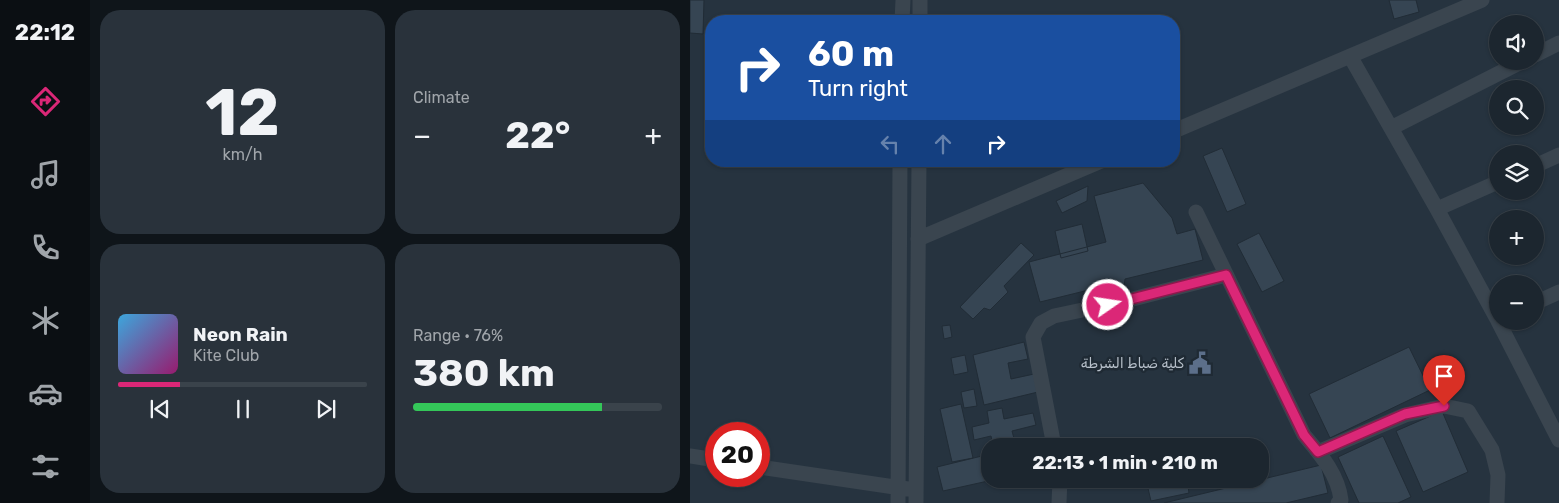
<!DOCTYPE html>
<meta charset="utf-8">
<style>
:root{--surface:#1c262f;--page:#29323b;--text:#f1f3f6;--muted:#a0a5aa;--line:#3a434b;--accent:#db2777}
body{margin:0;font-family:Rubik,"Noto Sans Arabic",sans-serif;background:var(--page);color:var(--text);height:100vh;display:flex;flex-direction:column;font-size:19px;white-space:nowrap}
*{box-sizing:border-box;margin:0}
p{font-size:16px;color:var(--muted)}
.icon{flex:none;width:28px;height:28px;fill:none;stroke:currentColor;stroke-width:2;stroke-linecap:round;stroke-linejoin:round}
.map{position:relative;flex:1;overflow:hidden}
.side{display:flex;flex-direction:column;gap:10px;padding:10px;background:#0f151a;width:600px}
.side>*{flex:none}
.banner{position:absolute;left:15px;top:15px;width:475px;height:152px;border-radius:20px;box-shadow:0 1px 4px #0004,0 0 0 1px var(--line);background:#1a4fa0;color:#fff;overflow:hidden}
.fabs{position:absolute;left:799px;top:15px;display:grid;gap:10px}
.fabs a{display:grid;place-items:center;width:55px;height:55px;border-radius:50%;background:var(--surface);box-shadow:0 1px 4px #0004,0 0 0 1px var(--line);font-size:25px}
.speed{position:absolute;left:15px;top:422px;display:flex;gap:10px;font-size:25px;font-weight:700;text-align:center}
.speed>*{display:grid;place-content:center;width:65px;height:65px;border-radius:50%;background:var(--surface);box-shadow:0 1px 4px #0004,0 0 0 1px var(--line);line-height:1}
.speed .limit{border:8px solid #d22;background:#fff;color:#111}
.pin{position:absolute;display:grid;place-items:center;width:42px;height:42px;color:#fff;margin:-51px -21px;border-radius:50% 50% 50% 0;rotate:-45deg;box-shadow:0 0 5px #0007}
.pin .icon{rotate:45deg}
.me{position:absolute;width:55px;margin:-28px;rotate:77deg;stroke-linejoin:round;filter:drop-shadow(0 0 4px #0008)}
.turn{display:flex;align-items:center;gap:18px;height:105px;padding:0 20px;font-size:22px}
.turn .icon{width:65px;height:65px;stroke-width:2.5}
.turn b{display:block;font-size:35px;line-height:42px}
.lanes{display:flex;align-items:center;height:48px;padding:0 20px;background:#0003;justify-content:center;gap:25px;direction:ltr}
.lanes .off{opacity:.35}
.big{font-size:38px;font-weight:700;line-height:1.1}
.side .widget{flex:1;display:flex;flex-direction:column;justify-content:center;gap:8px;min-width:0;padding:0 18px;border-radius:20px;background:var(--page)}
.side .dial{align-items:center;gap:0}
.dial b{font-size:65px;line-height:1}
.song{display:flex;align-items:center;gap:15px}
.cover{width:60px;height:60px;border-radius:8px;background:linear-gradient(135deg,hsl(200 70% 55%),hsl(320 70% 35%))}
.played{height:5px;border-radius:2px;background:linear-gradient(90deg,var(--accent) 25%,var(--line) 25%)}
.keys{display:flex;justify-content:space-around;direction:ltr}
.heat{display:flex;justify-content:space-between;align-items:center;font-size:28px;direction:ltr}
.charge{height:8px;border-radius:4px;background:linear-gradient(90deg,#34c759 76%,var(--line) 0)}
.side .tiles{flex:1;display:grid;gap:10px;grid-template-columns:repeat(2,1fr)}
.trip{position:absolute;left:291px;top:438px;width:288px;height:50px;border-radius:20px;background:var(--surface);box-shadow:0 1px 4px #0004,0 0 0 1px var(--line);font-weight:700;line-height:50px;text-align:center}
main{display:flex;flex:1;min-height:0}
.dock{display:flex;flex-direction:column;width:90px;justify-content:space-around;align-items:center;background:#0b0f13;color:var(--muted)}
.dock .icon{width:35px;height:35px}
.dock .selected{color:var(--accent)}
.dock b{font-size:22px;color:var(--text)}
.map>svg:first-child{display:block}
.building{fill:#364553;stroke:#212c36}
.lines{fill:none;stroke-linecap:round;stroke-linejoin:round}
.minor{stroke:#3a454f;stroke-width:15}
.route-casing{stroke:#8e194d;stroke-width:12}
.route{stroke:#db2777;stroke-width:9}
.labels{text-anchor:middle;stroke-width:5;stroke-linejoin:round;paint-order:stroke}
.poi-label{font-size:14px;fill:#b7c0ca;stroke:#1f2a34;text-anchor:end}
</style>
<main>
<nav class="dock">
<b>22:12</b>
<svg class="icon selected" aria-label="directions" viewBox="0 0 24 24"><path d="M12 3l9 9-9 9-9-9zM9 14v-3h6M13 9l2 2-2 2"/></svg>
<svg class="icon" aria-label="music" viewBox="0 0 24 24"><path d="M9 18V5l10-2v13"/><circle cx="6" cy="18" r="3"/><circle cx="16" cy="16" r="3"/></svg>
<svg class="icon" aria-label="phone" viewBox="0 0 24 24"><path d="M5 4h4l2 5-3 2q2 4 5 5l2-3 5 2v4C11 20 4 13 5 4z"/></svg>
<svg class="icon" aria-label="climate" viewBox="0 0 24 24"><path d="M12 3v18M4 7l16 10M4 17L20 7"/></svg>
<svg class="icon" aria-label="car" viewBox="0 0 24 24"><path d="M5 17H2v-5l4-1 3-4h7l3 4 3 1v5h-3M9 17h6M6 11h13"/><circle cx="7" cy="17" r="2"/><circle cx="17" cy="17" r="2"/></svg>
<svg class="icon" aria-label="filters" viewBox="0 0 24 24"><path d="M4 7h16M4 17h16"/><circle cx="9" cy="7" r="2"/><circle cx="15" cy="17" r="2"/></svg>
</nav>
<section class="side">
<div class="tiles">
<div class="widget dial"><b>12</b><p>km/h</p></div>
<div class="widget"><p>Climate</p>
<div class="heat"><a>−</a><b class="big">22°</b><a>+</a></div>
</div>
<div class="widget">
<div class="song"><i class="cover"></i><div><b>Neon Rain</b><p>Kite Club</p></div></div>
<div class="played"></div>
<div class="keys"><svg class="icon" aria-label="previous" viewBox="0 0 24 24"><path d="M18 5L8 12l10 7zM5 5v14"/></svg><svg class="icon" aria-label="pause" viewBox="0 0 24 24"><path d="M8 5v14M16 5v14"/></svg><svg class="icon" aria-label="next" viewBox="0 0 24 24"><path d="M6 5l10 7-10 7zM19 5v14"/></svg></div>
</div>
<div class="widget"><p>Range · 76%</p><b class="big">380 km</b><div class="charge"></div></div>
</div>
</section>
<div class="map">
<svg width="869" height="503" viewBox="0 0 869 503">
<rect width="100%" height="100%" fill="#26333f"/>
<path class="building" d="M 0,0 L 14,0 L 13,34 L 0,33 Z
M 699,0 L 726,0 L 729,12 L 704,19 Z
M 532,148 L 556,204 L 537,212 L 513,156 Z
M 453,183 L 482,218 L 487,234 L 505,229 L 513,260 L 435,279 L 434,287 L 417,292 L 415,286 L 350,302 L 339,262 L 416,242 L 404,196 Z
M 398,186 L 397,201 L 372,213 L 366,201 Z
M 392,224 L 398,251 L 371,258 L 365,231 Z
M 569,233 L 594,281 L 572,292 L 547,244 Z
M 331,243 L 344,255 L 314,286 L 318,292 L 300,310 L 294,308 L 283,319 L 270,307 Z
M 260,325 L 262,337 L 254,339 L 252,326 Z
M 334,342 L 338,359 L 318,363 L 321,379 L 344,374 L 348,392 L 294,405 L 283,355 Z
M 719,347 L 740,390 L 640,438 L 619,394 Z
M 275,355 L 278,372 L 264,375 L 261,358 Z
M 284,389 L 287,406 L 274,408 L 271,392 Z
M 271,404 L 283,458 L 262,462 L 250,409 Z
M 312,408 L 314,419 L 343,413 L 346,425 L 322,431 L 326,446 L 303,446 L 301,436 L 284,440 L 282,427 L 299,423 L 297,411 Z
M 752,411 L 778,472 L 733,492 L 706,431 Z
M 693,436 L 721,497 L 708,503 L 669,503 L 648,457 Z
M 351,442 L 354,446 L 334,446 Z
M 300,454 L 300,479 L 307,479 L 253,491 L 247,467 Z
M 631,465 L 638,493 L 596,503 L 474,503 Z
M 461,479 L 497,479 L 499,493 L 461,501 L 456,480 Z"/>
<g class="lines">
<path class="minor" d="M 212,21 L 213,0
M 230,21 L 230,0
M 845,55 L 869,43
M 660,56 L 747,209 L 808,321
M 701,128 L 833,61
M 484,131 L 792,0
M 845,166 L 869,155
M 747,209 L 808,182
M 506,212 L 614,435 C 630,454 648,474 651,500 L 648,503
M 228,239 L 411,161
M 845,303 L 869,292
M 808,321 L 869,440
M 364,446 L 343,337 L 351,323 L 364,316 L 435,301 L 536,275
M 628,452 L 715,415 L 754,406 L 778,411 L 802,450 L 808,475 L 807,503
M 0,456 L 26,460
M 69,467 L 218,489
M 208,503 L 210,161
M 226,503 L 229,161
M 369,503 L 370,479"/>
</g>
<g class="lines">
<defs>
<path id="route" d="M 418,305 L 536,275 L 614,435 L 628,452 L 715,414 L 754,406"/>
</defs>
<use href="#route" class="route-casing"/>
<use href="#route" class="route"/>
</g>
<defs>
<symbol id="civic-bare" viewBox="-9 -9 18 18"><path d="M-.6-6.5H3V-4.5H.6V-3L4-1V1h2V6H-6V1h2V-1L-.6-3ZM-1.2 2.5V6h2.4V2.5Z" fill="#5c6f8a" stroke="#1f2a34" stroke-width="2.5" paint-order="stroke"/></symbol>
</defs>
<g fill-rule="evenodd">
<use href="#civic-bare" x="494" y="347" width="32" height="32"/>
</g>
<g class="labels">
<g class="poi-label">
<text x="494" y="368">كلية ضباط الشرطة</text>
</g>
</g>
</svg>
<div class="fabs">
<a><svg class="icon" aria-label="sound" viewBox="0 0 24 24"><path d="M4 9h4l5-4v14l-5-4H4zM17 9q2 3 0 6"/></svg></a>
<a><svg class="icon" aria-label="search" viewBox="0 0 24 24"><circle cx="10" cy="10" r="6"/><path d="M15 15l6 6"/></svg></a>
<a><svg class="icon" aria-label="layers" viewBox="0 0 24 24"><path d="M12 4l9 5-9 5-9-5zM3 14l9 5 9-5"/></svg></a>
<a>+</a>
<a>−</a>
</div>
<div class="speed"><div class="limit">20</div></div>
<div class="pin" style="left:754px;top:406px;background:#d93025"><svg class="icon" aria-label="arrive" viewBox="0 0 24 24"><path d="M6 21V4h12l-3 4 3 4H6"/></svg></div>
<svg class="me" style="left:418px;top:305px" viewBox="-20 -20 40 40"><circle r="17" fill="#db2777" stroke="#fff" stroke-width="3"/><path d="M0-11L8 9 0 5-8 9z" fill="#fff"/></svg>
<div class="trip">22:13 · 1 min · 210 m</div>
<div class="banner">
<div class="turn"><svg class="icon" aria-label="right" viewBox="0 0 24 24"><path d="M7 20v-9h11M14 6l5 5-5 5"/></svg><div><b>60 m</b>Turn right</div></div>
<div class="lanes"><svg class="icon off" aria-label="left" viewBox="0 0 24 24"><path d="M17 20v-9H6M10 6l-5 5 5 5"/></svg><svg class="icon off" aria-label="ahead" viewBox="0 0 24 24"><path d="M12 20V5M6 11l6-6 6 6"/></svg><svg class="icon" aria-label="right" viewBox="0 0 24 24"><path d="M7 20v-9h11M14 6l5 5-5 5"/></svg></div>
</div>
</div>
</main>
